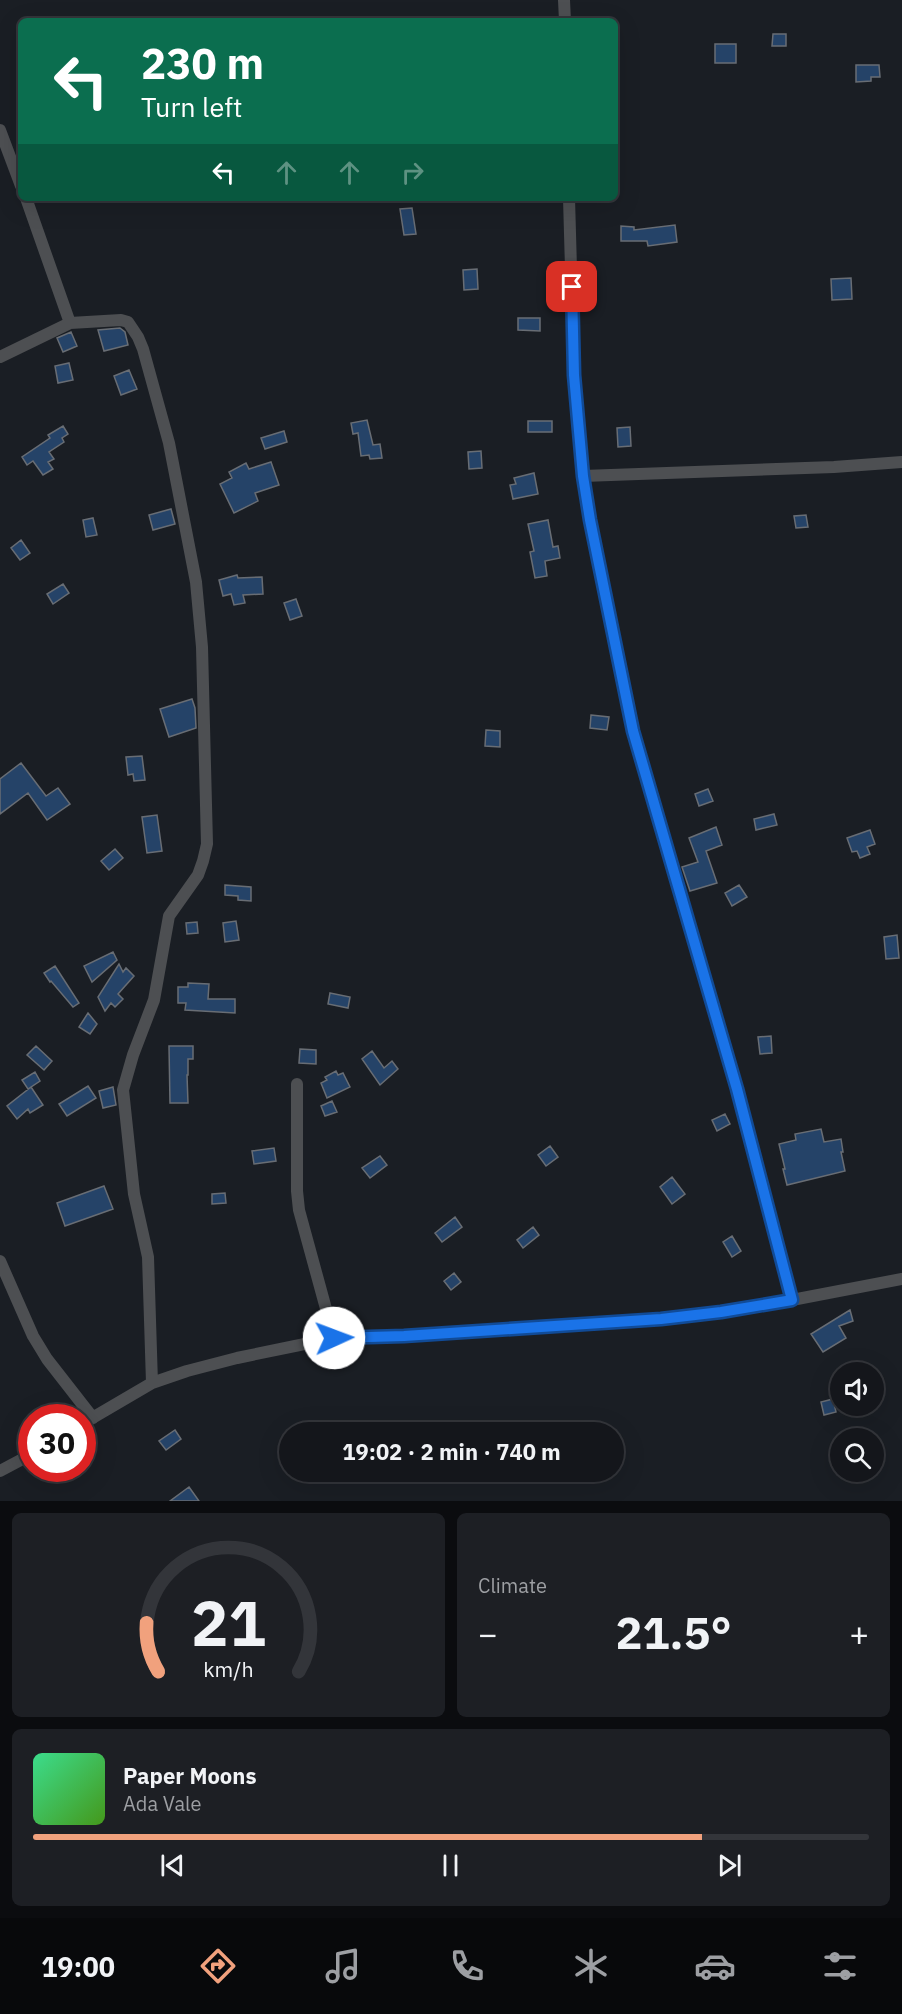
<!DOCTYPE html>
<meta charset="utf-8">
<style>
:root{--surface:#14161b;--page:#1d1f24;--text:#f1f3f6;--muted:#9d9fa3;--line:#33353a;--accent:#f1a17d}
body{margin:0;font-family:"IBM Plex Sans",sans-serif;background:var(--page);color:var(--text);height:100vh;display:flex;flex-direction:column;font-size:22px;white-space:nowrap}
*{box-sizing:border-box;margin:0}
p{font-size:20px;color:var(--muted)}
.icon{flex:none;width:33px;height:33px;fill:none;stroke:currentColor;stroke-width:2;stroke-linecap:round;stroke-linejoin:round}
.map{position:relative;height:1501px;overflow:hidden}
.drawer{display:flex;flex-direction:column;gap:12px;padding:12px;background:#0b0c0f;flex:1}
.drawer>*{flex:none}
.hud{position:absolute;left:18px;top:18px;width:600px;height:183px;border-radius:9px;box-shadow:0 6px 24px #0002,0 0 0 2px var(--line);background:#0b6e4f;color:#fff;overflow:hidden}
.tools{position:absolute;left:830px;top:1362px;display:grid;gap:12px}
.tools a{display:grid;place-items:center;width:54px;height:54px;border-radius:50%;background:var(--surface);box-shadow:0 6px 24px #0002,0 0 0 2px var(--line);font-size:30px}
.speed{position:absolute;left:18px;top:1404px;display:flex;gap:12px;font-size:30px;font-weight:700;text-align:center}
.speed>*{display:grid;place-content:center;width:78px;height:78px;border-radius:50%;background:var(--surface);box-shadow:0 6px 24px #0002,0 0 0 2px var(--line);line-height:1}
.speed .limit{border:9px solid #d22;background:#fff;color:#111}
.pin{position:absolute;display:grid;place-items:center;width:51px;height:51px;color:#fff;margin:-26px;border-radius:12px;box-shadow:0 3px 9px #0006}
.me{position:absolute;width:66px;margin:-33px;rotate:88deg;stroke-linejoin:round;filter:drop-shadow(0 0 4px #0008)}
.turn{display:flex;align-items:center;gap:21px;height:126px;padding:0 24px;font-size:27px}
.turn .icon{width:78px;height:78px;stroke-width:2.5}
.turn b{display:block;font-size:42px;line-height:51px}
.lanes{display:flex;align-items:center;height:57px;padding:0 24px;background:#0003;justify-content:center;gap:30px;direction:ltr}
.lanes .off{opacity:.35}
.big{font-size:45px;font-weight:800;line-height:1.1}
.drawer .widget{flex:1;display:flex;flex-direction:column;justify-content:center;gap:9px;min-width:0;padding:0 21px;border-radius:9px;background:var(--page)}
.drawer .dial{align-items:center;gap:0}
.dial svg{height:156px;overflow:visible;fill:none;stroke:var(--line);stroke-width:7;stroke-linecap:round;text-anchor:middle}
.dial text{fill:var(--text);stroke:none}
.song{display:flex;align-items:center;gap:18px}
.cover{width:72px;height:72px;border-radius:9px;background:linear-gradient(135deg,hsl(150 70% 55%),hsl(100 70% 35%))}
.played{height:6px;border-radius:3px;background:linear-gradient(90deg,var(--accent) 80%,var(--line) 80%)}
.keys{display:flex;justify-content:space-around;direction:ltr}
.heat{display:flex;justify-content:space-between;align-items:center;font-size:33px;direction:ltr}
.drawer .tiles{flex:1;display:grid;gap:12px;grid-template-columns:1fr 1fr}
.widget:last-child{grid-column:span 2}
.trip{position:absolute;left:279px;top:1422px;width:345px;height:60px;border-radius:30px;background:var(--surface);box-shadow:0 6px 24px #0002,0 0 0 2px var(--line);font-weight:800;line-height:60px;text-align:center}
.tab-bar{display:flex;height:96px;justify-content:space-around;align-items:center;background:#08090b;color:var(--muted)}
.tab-bar .icon{width:42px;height:42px}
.tab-bar .selected{color:var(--accent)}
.tab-bar b{font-size:27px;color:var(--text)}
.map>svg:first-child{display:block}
.building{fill:#254368;stroke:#686d74;stroke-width:1.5}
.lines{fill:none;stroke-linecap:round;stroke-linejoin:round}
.minor{stroke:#4d4f52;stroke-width:12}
.route-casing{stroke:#114b97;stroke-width:15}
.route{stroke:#1a73e8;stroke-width:10}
</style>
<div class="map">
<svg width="902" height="1501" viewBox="0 0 902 1501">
<rect width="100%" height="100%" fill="#1a1e24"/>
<path class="building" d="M 773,34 L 786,34 L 786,46 L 772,46 Z
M 715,44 L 736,44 L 736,63 L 715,63 Z
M 856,65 L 879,65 L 880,77 L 871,77 L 871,81 L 856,82 Z
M 412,208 L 416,234 L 404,235 L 400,209 Z
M 675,225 L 677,242 L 648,246 L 647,241 L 621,241 L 621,226 L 634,227 L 634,230 Z
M 477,269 L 478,289 L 464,290 L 463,270 Z
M 851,278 L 852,299 L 832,300 L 831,279 Z
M 518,318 L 540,318 L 540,331 L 518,330 Z
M 120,328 L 125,332 L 128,345 L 104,351 L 98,330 Z
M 71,332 L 77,346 L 63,352 L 57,338 Z
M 69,363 L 73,380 L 58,383 L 55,366 Z
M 129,370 L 137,389 L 121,395 L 114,376 Z
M 367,420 L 373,445 L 380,444 L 382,458 L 370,459 L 369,455 L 361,456 L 358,433 L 353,434 L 351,423 Z
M 528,421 L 552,421 L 552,432 L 528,432 Z
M 63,426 L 68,434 L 62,438 L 64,442 L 49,452 L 54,459 L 48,462 L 53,469 L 43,475 L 33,461 L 27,465 L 22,457 L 50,438 L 48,435 Z
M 630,427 L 631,446 L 618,447 L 617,428 Z
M 284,431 L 287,442 L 265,449 L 261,438 Z
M 481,451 L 482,468 L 469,469 L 468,452 Z
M 271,462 L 279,485 L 255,493 L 258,501 L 234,513 L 220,484 L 232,478 L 229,472 L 246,463 L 249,469 Z
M 534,473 L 538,494 L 513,499 L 510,485 L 516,484 L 514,478 Z
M 171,509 L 175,524 L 153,530 L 149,515 Z
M 806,515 L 808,527 L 796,528 L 794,516 Z
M 93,518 L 97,535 L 86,537 L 83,520 Z
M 548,520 L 553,547 L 558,546 L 560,558 L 545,561 L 547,576 L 535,578 L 530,552 L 534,551 L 528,524 Z
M 21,540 L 30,553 L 20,560 L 11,548 Z
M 237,575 L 238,578 L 262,577 L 263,594 L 243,595 L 245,603 L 234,605 L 231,594 L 223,596 L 219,580 Z
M 63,584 L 69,593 L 53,604 L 47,594 Z
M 296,599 L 302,616 L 290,620 L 284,603 Z
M 192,699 L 195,708 L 196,728 L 169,737 L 160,709 Z
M 591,715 L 609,717 L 607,730 L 590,728 Z
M 486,730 L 500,731 L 500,747 L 485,746 Z
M 142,756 L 145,780 L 134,781 L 133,774 L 128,775 L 126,757 Z
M 21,763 L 46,796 L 58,788 L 70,804 L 47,820 L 28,793 L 0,814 L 0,779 Z
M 708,789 L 713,801 L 699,806 L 695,794 Z
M 774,814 L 777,825 L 756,830 L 754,819 Z
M 157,815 L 162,851 L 147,853 L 142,817 Z
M 716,827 L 722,845 L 706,851 L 717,883 L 690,891 L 682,867 L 698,862 L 689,838 Z
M 870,830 L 875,844 L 867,847 L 870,854 L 860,858 L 857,851 L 852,852 L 847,838 Z
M 115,849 L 123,858 L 109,870 L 101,861 Z
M 225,885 L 251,887 L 251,901 L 238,900 L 238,896 L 225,895 Z
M 739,885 L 747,897 L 732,906 L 725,893 Z
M 236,921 L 239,940 L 225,942 L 223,923 Z
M 197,922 L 198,933 L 187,934 L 186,923 Z
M 897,935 L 899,958 L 886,959 L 884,937 Z
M 113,952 L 117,960 L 92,982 L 84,966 Z
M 119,964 L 123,972 L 126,968 L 134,976 L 118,994 L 123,999 L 115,1007 L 111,1003 L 105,1011 L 98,997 Z
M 55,966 L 79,1003 L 73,1007 L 51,981 L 50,982 L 44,973 Z
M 188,983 L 209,984 L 208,999 L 235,999 L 235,1013 L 185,1010 L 186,1003 L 178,1003 L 178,987 L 188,987 Z
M 330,993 L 350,997 L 348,1008 L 328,1004 Z
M 88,1013 L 97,1024 L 90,1034 L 79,1027 Z
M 771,1036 L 772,1053 L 760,1054 L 758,1037 Z
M 36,1046 L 52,1061 L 44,1070 L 27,1055 Z
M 169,1046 L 193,1046 L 193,1059 L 188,1059 L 188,1075 L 187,1075 L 188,1103 L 170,1103 Z
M 300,1049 L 316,1050 L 316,1064 L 299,1063 Z
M 372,1051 L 384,1068 L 392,1061 L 398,1069 L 380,1085 L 362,1059 Z
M 336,1071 L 338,1075 L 343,1073 L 350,1087 L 327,1098 L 321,1083 L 327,1080 L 325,1077 Z
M 35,1072 L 40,1081 L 28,1089 L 22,1080 Z
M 88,1086 L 96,1098 L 67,1116 L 59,1104 Z
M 31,1087 L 43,1105 L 30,1113 L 28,1109 L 17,1119 L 7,1106 Z
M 113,1087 L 116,1105 L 103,1108 L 99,1091 Z
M 332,1101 L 337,1112 L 325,1116 L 321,1106 Z
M 725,1114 L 730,1124 L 717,1131 L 712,1120 Z
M 821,1129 L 824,1142 L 841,1139 L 843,1152 L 841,1152 L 845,1171 L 787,1185 L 783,1169 L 785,1169 L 779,1144 L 796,1140 L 795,1134 Z
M 550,1146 L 558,1157 L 546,1166 L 538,1155 Z
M 274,1148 L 276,1161 L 254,1164 L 252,1151 Z
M 380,1156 L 387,1165 L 370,1178 L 362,1168 Z
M 672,1177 L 685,1194 L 672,1204 L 660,1187 Z
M 104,1186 L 113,1209 L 65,1226 L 57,1203 Z
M 225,1193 L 226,1203 L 212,1204 L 212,1194 Z
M 455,1217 L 462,1227 L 442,1242 L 435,1233 Z
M 533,1227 L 539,1235 L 523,1248 L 517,1240 Z
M 732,1236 L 741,1251 L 732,1257 L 723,1242 Z
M 454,1273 L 461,1282 L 451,1290 L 444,1281 Z
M 850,1310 L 853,1321 L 839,1326 L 846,1338 L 823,1352 L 811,1334 Z
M 833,1399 L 836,1412 L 824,1415 L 821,1402 Z
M 175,1430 L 181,1439 L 166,1450 L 159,1441 Z
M 189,1487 L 199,1501 L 170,1501 Z"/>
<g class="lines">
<path class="minor" d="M 564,0 L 565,21
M 0,130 L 21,186
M 26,198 L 70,323
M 569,198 L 574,375 L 583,476 L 590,520 L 633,731 L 737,1089 L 792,1300
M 0,357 L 70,323 L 121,320 L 128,322 L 138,337 L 143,349 L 169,443 L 196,582 L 202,647 L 207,844 L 203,861 L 198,875 L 169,916 L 154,1000 L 133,1055 L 123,1090 L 134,1194 L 148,1257 L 152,1383
M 583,476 L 834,467 L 902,462
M 297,1084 L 297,1191 L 299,1210 L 334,1338
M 0,1261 L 33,1336 L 47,1359 L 93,1418
M 82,1424 L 152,1383 L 187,1371 L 237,1358 L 334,1338 L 404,1336 L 661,1319 L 721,1312 L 792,1300 L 902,1279
M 0,1471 L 32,1454"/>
</g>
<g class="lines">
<defs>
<path id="route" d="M 334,1338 L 404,1336 L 661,1319 L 721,1312 L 792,1300 L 737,1089 L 633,731 L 590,520 L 583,476 L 574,375 L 572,287"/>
</defs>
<use href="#route" class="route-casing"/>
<use href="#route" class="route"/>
</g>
</svg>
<div class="tools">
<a><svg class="icon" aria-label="sound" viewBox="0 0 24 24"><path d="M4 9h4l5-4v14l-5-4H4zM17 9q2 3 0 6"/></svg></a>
<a><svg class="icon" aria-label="search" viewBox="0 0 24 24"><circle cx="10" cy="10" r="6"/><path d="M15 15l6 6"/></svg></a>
</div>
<div class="speed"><div class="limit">30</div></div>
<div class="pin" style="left:572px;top:287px;background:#d93025"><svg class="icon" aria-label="arrive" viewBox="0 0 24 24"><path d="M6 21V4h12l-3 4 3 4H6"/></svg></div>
<svg class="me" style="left:334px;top:1338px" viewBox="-20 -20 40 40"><circle r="19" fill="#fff"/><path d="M0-13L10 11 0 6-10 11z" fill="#1a73e8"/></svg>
<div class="trip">19:02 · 2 min · 740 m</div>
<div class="hud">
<div class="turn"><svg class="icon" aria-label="left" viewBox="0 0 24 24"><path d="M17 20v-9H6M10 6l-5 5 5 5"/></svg><div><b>230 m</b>Turn left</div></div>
<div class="lanes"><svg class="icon" aria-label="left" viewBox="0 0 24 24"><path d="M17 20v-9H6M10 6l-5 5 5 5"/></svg><svg class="icon off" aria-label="ahead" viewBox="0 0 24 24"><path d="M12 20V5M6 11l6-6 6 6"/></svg><svg class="icon off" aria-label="ahead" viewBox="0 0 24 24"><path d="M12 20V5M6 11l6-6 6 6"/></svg><svg class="icon off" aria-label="right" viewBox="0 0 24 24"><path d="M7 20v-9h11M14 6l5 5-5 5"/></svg></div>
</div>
</div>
<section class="drawer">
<div class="tiles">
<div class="widget dial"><svg viewBox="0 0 100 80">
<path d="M14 69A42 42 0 1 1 86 69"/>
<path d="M14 69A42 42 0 0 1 8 44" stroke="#f1a17d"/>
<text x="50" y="56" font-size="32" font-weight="700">21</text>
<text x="50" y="72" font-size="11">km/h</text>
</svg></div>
<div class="widget"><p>Climate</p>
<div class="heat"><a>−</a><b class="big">21.5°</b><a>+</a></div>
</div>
<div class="widget">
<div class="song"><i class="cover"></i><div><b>Paper Moons</b><p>Ada Vale</p></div></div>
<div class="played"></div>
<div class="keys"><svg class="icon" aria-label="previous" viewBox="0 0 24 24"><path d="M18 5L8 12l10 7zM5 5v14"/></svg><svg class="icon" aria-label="pause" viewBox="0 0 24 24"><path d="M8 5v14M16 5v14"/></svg><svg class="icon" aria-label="next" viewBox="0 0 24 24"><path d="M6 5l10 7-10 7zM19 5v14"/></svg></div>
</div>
</div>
</section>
<nav class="tab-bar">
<b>19:00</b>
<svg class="icon selected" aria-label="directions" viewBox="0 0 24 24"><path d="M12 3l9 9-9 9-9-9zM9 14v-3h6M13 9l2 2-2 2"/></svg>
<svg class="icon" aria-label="music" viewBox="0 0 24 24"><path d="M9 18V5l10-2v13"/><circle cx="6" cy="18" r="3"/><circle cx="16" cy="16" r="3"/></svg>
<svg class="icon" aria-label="phone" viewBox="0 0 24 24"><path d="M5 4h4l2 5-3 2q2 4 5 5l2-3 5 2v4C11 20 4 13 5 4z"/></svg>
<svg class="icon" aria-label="climate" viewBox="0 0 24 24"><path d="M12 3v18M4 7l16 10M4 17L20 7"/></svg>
<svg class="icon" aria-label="car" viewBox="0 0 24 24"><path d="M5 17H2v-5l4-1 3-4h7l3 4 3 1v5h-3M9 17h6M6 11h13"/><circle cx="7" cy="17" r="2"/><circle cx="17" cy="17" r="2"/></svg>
<svg class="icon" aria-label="filters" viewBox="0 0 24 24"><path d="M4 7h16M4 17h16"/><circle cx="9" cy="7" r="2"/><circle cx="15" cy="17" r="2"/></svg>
</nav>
